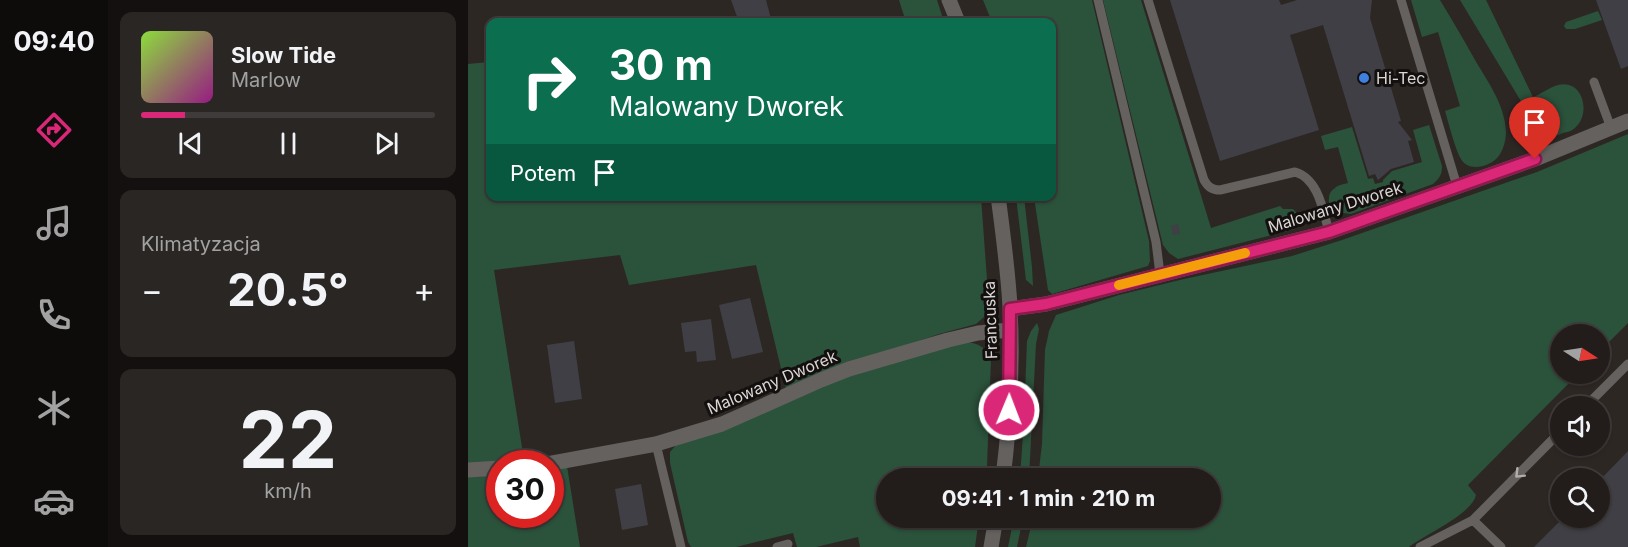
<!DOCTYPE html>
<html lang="pl">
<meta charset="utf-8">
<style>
:root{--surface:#221d1b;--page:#2a2624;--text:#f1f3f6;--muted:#a2a2a3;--line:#3f3b3a;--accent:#db2777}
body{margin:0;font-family:Inter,sans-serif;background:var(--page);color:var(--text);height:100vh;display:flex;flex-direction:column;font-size:22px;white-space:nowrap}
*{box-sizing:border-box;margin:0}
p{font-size:20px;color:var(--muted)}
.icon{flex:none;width:33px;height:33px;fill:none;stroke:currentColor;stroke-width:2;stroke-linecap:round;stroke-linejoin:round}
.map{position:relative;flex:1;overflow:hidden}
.sheet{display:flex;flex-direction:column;gap:12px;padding:12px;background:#13100f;width:360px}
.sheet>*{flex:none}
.banner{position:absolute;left:18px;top:18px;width:570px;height:183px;border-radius:12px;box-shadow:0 2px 4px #0004,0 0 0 2px var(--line);background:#0b6e4f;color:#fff;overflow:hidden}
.needle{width:39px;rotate:102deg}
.tools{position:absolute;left:1082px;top:324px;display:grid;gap:12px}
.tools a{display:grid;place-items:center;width:60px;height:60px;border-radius:50%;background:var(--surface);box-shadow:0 2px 4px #0004,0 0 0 2px var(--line);font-size:30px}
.speed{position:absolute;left:18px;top:450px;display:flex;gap:12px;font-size:30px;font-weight:700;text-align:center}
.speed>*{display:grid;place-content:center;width:78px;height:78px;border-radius:50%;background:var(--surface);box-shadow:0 2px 4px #0004,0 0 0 2px var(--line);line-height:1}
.speed .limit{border:9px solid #d22;background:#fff;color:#111}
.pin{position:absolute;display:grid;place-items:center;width:51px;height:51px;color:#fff;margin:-62px -26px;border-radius:50% 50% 50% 0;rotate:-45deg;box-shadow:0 0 6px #0007}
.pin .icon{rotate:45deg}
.me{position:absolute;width:66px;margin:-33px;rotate:1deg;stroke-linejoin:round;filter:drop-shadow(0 0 4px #0008)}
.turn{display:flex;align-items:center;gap:21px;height:126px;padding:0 24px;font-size:27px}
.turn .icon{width:78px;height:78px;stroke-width:2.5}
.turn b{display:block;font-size:42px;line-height:51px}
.then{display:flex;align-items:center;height:57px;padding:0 24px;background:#0003;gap:12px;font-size:22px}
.big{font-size:45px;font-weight:700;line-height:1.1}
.sheet .card{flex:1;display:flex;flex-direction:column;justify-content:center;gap:9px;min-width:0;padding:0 21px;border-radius:12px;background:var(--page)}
.sheet .dial{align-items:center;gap:0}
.dial b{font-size:78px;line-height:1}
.song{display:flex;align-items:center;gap:18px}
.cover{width:72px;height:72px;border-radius:9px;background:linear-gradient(135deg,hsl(90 70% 55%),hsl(310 70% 35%))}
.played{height:6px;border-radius:3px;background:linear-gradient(90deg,var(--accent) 15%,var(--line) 15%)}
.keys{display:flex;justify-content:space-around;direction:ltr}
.heat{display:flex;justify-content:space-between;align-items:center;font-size:33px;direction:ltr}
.trip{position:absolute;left:408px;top:468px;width:345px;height:60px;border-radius:30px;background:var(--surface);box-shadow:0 2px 4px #0004,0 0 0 2px var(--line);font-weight:700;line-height:60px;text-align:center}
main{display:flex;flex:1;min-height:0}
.menu{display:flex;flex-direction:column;width:108px;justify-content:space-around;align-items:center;background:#0e0c0b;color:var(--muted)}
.menu .icon{width:42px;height:42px}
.menu .selected{color:var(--accent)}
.menu b{font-size:27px;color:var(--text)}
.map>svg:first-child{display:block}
.green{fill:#2b523b}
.building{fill:#3f3f45}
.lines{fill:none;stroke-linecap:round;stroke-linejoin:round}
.service{stroke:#64615f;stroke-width:9}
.minor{stroke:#64615f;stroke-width:15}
.oneway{stroke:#b1aeac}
.route-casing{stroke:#8e194d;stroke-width:15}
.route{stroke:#db2777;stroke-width:10}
.slow{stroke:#f59e0b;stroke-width:10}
.shop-dot{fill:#3f7fe0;stroke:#13100f;stroke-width:2}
.labels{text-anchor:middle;stroke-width:6;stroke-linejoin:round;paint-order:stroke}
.poi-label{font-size:16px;fill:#dbd7d5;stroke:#13100f;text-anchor:start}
.street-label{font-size:16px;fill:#dbd7d5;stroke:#13100f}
</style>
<main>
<nav class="menu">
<b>09:40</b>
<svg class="icon selected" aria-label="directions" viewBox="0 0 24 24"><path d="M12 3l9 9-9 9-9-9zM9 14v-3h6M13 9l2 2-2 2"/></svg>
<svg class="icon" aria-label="music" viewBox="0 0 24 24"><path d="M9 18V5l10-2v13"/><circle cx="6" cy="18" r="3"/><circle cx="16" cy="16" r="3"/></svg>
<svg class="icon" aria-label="phone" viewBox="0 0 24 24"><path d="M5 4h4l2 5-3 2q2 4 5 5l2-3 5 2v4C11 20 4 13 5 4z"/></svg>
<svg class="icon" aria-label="climate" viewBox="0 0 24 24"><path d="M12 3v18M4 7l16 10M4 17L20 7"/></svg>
<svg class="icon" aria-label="car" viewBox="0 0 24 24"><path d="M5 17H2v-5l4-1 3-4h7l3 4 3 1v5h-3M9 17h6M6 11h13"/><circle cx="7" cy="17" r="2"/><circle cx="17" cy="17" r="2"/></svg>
</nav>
<section class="sheet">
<div class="card">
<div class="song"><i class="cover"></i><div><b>Slow Tide</b><p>Marlow</p></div></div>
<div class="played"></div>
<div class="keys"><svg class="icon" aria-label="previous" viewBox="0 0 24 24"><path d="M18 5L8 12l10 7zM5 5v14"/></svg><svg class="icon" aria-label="pause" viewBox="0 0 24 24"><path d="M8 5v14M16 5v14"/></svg><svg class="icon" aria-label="next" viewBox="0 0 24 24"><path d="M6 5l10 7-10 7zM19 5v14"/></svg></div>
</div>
<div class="card"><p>Klimatyzacja</p>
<div class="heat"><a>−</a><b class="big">20.5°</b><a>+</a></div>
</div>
<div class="card dial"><b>22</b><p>km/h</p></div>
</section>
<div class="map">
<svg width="1160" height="547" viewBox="0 0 1160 547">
<rect width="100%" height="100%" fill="#2d2724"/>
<path class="green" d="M 431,0 L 469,0 L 476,22 L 438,22 Z
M 515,0 L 624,0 L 681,241 L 682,261 L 680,266 L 584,294 L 580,290 L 566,197 L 584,196 L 584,22 L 524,22 Z
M 635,0 L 673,0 L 743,228 L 812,206 L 815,209 L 825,209 C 832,215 832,220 827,229 L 710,259 L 701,253 L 695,245 Z
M 943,0 L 972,0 C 984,20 996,40 1007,60 C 1020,82 1037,105 1038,132 C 1038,140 1035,152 1029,158 C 1021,167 1000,172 993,159 C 987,149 981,124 977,111 L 992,106 L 970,32 L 954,37 Z
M 992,0 L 1018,0 L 1065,97 C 1073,94 1082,87 1090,85 C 1115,79 1123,113 1108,127 C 1104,131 1100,132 1095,133 C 1080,139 1078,139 1068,126 Z
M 1130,11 L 1134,20 L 1107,29 L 1098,29 L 1096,26 L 1098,22 Z
M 22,62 L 22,196 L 513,197 L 521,307 L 516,317 L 508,324 L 471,334 L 351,375 L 318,389 L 288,265 L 161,285 L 152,255 L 26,270 L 56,460 L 0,465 L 0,64 Z
M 961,125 L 974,166 C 974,174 972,178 965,184 L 883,214 C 873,213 859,210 861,198 C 861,195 863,190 866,189 C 869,185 876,184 880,183 L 870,147 L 857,150 L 853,136 L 884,127 L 900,179 L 905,178 L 907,184 L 915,182 L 915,180 L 924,171 L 954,162 L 945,130 Z
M 1160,134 L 1160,323 L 1131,352 L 1131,334 L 1092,334 L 1092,374 L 1110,374 L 1000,485 L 1008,495 C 1004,514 958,534 941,547 L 558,547 L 565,518 L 742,518 L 742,478 L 570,478 L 574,444 L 577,350 L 581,331 L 588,315 L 651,295 L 716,279 L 824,256 L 874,240 L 1069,172 Z
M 548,197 L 556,197 L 564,267 L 565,286 L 558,280 Z
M 569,323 L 571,329 L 568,344 L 561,478 L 552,478 L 556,419 L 559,341 L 563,331 Z
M 498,342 C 511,343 517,347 523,359 L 519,466 L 517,478 L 418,478 L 418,518 L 511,518 L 507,547 L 392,547 L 390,537 L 348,547 L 329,547 L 325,533 L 268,547 L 223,547 L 220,542 L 202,463 L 202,452 L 208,445 L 382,374 Z
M 99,466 L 112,547 L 0,547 L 0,477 L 31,475 L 32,514 L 82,514 L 83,468 Z
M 546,518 L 555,518 L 549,547 L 540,547 Z"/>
<path class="building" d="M 263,0 L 298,0 L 303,19 L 312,16 L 314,22 L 298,22 L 297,19 L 286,22 L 271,22 Z
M 702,0 L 811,0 L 813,5 L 829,0 L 904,0 L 902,18 L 933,121 L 930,122 L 944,140 L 940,141 L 946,162 L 923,169 L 910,180 L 907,174 L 901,176 L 855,25 L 822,35 L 851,130 L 752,161 Z
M 1128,0 L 1160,0 L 1160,66 L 1153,69 Z
M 710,224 L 712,234 L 705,235 L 703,226 Z
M 282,298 L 295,352 L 264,359 L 251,305 Z
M 243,319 L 248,360 L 229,362 L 228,351 L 217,352 L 213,323 Z
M 106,341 L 114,399 L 87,403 L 79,345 Z
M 1160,451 L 1160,547 L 1066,547 L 1095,518 L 1131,518 L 1131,481 Z
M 173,484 L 180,525 L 154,530 L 147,489 Z"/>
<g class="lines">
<path class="service" d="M 630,0 L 688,242 L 692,274
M 680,0 L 736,180 C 740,187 744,190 752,190 L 827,172 C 851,179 855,211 861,232
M 933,0 L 989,186
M 1126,82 L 1143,128
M 1118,406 L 1160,364
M 188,444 L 213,547
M 309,547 L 320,544
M 952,547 L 1005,520
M 1033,547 L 1005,520 L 1092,432"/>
<path class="minor" d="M 481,0 L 490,22
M 530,196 C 535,233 540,270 542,307 C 545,364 542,422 535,478
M 542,309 L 578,304 L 861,232 L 1067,159 L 1160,121
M 79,464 L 188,444 L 254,424 L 353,380 L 381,369 L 480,340 L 510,333 L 542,330
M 0,470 L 32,468
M 523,547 L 528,518"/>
</g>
<defs><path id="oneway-chevron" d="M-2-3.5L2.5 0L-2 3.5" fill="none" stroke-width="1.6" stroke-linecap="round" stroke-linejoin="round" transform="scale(1.5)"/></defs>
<use class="oneway" href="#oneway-chevron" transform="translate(1051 474) rotate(135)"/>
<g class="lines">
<defs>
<path id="route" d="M 541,410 L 542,309 L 578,304 L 861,232 L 1067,159"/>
</defs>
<use href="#route" class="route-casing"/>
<use href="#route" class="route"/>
<path class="slow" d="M 651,285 L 777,253"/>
</g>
<circle class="shop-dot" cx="896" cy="78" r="6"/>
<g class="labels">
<g class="poi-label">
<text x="908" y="84">Hi-Tec</text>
</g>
<g class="street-label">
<text transform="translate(867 207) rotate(-17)" y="6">Malowany Dworek</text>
<text transform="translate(522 320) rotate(-92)" y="6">Francuska</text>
<text transform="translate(304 382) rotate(-23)" y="6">Malowany Dworek</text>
</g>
</g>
</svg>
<div class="tools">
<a><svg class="needle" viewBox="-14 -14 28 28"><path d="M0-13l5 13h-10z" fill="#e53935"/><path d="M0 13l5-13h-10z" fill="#a2a2a3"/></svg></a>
<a><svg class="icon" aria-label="sound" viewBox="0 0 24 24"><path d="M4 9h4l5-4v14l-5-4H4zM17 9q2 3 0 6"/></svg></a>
<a><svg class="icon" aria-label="search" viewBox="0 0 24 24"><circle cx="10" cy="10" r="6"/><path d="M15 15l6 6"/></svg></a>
</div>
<div class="speed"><div class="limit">30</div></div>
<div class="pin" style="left:1067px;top:159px;background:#d93025"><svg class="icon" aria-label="arrive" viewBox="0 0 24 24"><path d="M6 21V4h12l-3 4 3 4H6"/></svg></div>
<svg class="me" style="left:541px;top:410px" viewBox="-20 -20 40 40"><circle r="17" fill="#db2777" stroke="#fff" stroke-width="3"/><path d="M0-11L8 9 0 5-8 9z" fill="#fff"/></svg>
<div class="trip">09:41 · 1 min · 210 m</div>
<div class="banner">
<div class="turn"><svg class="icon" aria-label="right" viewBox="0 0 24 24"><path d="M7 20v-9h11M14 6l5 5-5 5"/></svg><div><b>30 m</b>Malowany Dworek</div></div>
<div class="then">Potem<svg class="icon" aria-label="arrive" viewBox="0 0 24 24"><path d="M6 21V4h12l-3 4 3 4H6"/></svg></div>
</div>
</div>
</main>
